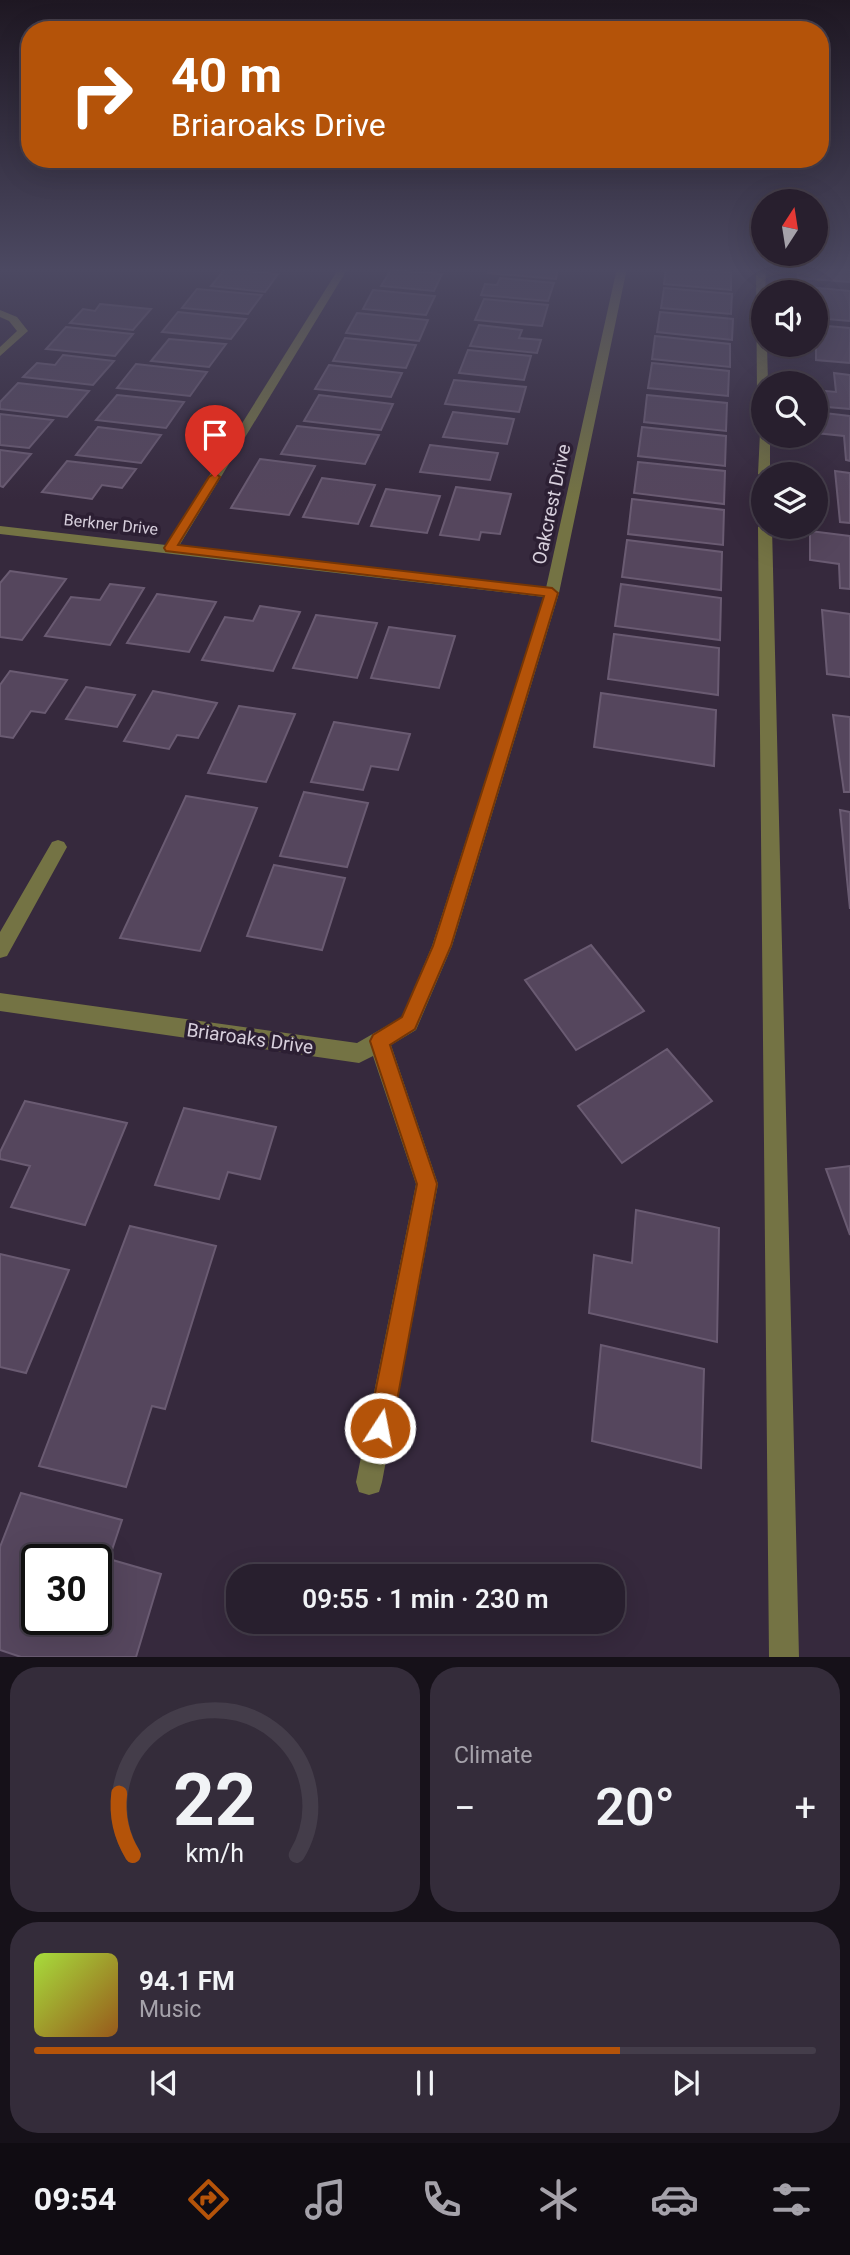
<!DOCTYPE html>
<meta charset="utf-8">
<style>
:root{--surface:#281f2e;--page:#342c3a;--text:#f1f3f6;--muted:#a5a2aa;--line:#443d4a;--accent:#b45309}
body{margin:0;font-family:Roboto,sans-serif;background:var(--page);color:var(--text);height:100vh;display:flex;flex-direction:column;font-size:26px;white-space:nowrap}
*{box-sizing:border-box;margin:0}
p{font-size:23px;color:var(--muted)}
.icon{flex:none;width:38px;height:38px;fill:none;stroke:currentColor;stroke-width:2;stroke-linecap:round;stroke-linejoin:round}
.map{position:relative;height:1657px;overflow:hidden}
.sheet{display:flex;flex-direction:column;gap:10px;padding:10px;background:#161119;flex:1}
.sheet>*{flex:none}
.hud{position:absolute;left:21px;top:21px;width:808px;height:147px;border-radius:28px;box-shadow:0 7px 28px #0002,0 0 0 2px var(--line);background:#b45309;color:#fff;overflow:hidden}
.needle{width:46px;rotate:12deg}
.buttons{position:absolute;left:751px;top:189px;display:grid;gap:14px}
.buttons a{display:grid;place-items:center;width:77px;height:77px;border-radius:50%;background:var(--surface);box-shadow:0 7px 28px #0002,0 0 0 2px var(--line);font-size:35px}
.speed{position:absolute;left:21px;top:1544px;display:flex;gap:14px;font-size:35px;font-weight:700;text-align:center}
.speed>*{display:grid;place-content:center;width:91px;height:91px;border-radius:50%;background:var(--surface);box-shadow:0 7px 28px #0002,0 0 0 2px var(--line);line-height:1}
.speed .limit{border:4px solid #111;border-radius:10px;background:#fff;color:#111}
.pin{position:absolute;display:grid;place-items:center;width:60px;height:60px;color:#fff;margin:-72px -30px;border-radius:50% 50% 50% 0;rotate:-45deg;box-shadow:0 0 7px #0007}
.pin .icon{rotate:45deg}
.me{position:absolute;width:77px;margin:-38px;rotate:11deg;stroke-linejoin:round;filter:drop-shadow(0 0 5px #0008)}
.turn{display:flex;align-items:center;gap:24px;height:147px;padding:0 35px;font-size:32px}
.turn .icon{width:91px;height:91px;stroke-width:2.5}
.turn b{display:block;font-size:49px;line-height:60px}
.big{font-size:52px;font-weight:600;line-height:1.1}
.sheet .widget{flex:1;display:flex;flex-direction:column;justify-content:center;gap:10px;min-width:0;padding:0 24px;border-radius:28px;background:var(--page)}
.sheet .dial{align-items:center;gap:0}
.dial svg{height:182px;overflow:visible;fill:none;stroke:var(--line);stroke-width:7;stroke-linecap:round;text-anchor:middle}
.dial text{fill:var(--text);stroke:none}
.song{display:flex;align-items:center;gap:21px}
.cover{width:84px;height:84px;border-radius:10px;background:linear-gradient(135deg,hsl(80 70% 55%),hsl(30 70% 35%))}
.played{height:7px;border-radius:4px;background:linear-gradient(90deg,var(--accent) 75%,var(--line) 75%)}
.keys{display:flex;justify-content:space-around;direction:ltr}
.heat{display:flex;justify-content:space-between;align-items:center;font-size:38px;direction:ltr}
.sheet .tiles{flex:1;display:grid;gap:10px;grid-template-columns:1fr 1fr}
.widget:last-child{grid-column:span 2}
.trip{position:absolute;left:226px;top:1564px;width:399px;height:70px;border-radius:28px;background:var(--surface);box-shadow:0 7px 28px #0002,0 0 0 2px var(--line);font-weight:600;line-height:70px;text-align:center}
.tab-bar{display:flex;height:112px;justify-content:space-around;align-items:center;background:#100c12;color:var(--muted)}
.tab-bar .icon{width:49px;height:49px}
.tab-bar .on{color:var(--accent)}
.tab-bar b{font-size:32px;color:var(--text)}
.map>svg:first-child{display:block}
.building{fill:#55465d;stroke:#6a5b72;stroke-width:2;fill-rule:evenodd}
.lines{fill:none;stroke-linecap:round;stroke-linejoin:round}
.minor{fill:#747344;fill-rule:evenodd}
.route{fill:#b45309;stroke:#753606;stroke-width:2}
.labels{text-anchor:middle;stroke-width:7;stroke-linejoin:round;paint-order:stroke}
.far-street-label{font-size:16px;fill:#d7cfdc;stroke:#2c1f33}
.street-label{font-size:19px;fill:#d7cfdc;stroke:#2c1f33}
</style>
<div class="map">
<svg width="850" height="1657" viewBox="0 0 850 1657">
<rect width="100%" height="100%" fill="#36293d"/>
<path class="building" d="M 490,268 L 558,268 L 556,279 L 488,273 Z
M 666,268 L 731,272 L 731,290 L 664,284 Z
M 797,268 L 850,268 L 850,282 L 798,278 Z
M 225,269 L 278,274 L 265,292 L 211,286 Z
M 391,270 L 442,274 L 434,291 L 381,286 Z
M 500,278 L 554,283 L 548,301 L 481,295 L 485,284 L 497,285 Z
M 808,287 L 850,291 L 850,321 L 816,318 L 816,292 L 808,292 Z
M 664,288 L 732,294 L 731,314 L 661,308 Z
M 197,289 L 262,295 L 248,314 L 182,308 Z
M 373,290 L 435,296 L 426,315 L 363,309 Z
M 484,299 L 548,305 L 542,326 L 475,320 Z
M 100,304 L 151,309 L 133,330 L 70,323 L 83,309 L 95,311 Z
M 178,312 L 246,319 L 231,339 L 162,332 Z
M 660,312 L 733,319 L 732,340 L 657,332 Z
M 357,313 L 428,320 L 419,341 L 346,333 Z
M 479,325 L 522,330 L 519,338 L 541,340 L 537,353 L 470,346 Z
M 816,325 L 850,328 L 850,363 L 816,360 Z
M 66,327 L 133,334 L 115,356 L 46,349 Z
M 655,336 L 730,344 L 730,367 L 652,359 Z
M 345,338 L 416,345 L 406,368 L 333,361 Z
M 169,339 L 226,344 L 209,367 L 151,361 Z
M 468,350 L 531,356 L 524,380 L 459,373 Z
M 63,355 L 114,361 L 93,385 L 23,377 L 37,363 L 55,365 Z
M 652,363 L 729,371 L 728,396 L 648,388 Z
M 136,364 L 207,372 L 190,396 L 117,388 Z
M 329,365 L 402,373 L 391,397 L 315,389 Z
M 834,373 L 850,375 L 850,409 L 816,406 L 816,390 L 836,392 Z
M 454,380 L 526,387 L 519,412 L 445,404 Z
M 18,383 L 89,391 L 67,417 L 0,409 L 0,402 Z
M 117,395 L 184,402 L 166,428 L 96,420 Z
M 319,395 L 393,404 L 381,430 L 304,421 Z
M 647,395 L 727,403 L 726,431 L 644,422 Z
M 453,412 L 514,419 L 507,444 L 443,437 Z
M 816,412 L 850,416 L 850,461 L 846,460 L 844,436 L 816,433 Z
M 0,414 L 53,420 L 29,448 L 0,445 Z
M 297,426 L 379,435 L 365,464 L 281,454 Z
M 98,427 L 161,435 L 141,463 L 76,455 Z
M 642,427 L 726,436 L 725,466 L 638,456 Z
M 430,445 L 498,453 L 490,480 L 420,472 Z
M 0,450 L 31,454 L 3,487 L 0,486 Z
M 260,459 L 315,466 L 289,515 L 231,508 Z
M 67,461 L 136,469 L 122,488 L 102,485 L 92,499 L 42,492 Z
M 638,462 L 725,471 L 724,504 L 634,493 Z
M 835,471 L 850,473 L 850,523 L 840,522 Z
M 322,478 L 375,485 L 358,524 L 303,517 Z
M 456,487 L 511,494 L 500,534 L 481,532 L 479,540 L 440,535 Z
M 386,489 L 440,496 L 427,533 L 371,526 Z
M 632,499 L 724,510 L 723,545 L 628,534 Z
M 810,531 L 850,536 L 850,589 L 840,588 L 839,564 L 810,560 Z
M 627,540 L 722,552 L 721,590 L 622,577 Z
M 10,571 L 66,579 L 22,640 L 0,637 L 0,583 Z
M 110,584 L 144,588 L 110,645 L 45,636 L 71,597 L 100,600 Z
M 621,584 L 721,598 L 720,640 L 615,626 Z
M 157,594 L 216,602 L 189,652 L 127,643 Z
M 260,606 L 300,612 L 273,671 L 202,660 L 225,617 L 253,621 Z
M 822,610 L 850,614 L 850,677 L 827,674 Z
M 316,615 L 377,623 L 357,678 L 293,668 Z
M 389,627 L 455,636 L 439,688 L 371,678 Z
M 614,634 L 719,648 L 718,695 L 608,679 Z
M 10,671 L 67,680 L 45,713 L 31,711 L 13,738 L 0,736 L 0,685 Z
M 86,687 L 135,695 L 117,727 L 66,719 Z
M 153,691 L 217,703 L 198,738 L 177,735 L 169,749 L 124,741 Z
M 601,693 L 716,710 L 714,766 L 594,747 Z
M 239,706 L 295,714 L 266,782 L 208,773 Z
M 833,715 L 850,717 L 850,792 L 844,792 Z
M 334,722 L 410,734 L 398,770 L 371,766 L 363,790 L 311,782 Z
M 304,792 L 368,803 L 347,867 L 280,856 Z
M 186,796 L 257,808 L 200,951 L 120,938 Z
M 840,810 L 850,812 L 850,909 Z
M 274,865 L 345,878 L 322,950 L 247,936 Z
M 591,945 L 644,1011 L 576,1050 L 525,980 Z
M 667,1049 L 712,1101 L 622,1163 L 578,1106 Z
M 25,1101 L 127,1123 L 85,1225 L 11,1207 L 30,1166 L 0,1159 L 0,1152 Z
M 184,1108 L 276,1127 L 260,1179 L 228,1172 L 219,1199 L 155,1185 Z
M 850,1166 L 850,1235 L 826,1169 Z
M 636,1210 L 719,1228 L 717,1342 L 589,1313 L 594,1255 L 632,1263 Z
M 130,1226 L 216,1246 L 165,1409 L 152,1406 L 126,1487 L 39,1466 Z
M 0,1254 L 69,1270 L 26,1373 L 0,1367 Z
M 601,1345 L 704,1369 L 701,1468 L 592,1441 Z
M 21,1493 L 122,1520 L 109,1559 L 161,1574 L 136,1657 L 21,1657 L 0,1650 L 0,1547 ZM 37,1559 L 96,1559 L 96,1619 L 37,1619 Z"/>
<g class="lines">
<path class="minor" d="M 339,268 L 348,268 L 179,546 L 546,588 L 617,268 L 627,268 L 559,593 L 452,946 L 416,1030 L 391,1045 L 438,1184 L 382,1482 L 379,1492 L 369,1495 L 359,1492 L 356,1482 L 416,1184 L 373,1056 L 359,1063 L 0,1011 L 0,993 L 357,1043 L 402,1017 L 432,946 L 544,597 L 0,534 L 0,526 L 166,545 Z
M 756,268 L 766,268 L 763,345 L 767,345 L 768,383 L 763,383 L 763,397 L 757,394 Z
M 0,310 L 17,317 L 28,331 L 0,356 L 0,347 L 17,331 L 9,321 L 0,317 Z
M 760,433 L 770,436 L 770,474 L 763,474 L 763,477 L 758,474 Z
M 763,524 L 763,527 L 772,527 L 799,1657 L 769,1657 L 758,527 Z
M 58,840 L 64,842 L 67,847 L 7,956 L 0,958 L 0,932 L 52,842 Z"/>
</g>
<linearGradient id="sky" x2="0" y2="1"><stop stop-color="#1e1722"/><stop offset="0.54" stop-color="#4c4962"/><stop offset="1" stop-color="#4c4962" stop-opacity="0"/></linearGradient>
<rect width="850" height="500" fill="url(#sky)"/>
<path class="route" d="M 215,473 L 220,477 L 178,545 L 552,588 L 558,593 L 451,946 L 415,1029 L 390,1045 L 437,1184 L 392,1428 L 388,1436 L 380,1440 L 371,1436 L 368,1428 L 417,1184 L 370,1041 L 373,1035 L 402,1017 L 433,946 L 544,596 L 166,551 L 164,548 L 209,477 Z"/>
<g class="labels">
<g class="far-street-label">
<text transform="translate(111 524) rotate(6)" y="6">Berkner Drive</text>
</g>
<g class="street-label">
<text transform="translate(551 504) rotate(-78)" y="7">Oakcrest Drive</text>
<text transform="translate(250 1038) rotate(8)" y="7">Briaroaks Drive</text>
</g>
</g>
</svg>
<div class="buttons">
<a><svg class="needle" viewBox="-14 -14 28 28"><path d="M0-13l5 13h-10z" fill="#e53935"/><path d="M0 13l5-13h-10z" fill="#a5a2aa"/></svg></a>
<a><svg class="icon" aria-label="sound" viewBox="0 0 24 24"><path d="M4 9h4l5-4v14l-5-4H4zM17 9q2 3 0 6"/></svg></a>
<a><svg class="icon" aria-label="search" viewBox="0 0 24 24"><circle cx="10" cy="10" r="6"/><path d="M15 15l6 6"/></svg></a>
<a><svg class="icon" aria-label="layers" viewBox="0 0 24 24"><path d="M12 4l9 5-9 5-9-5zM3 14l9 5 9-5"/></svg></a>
</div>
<div class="speed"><div class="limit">30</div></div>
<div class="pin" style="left:215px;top:477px;background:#d93025"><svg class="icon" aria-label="arrive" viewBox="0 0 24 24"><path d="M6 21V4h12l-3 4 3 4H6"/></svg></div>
<svg class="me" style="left:380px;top:1428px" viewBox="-20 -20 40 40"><circle r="17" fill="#b45309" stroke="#fff" stroke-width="3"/><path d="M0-11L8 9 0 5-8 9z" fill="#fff"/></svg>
<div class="trip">09:55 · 1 min · 230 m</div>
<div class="hud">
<div class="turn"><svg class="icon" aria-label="right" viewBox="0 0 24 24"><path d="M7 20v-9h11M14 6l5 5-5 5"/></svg><div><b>40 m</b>Briaroaks Drive</div></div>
</div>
</div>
<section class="sheet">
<div class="tiles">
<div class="widget dial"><svg viewBox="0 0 100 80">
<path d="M14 69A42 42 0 1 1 86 69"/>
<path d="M14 69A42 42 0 0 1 8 42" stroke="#b45309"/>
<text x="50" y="56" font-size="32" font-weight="700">22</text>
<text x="50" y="72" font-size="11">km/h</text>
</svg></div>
<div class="widget"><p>Climate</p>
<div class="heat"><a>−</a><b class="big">20°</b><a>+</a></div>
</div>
<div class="widget">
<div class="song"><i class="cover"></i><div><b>94.1 FM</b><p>Music</p></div></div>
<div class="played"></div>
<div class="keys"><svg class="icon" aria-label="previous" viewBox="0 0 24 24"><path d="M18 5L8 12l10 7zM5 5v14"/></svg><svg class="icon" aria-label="pause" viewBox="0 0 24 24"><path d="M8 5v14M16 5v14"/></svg><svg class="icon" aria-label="next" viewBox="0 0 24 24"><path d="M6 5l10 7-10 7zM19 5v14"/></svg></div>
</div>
</div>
</section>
<nav class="tab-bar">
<b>09:54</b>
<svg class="icon on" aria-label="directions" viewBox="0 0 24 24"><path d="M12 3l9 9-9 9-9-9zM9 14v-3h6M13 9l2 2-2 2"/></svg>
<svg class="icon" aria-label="music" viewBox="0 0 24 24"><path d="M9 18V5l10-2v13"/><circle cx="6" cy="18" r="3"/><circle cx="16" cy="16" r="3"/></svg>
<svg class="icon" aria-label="phone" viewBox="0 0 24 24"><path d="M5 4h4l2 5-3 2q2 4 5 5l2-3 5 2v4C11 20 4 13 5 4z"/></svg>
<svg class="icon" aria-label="climate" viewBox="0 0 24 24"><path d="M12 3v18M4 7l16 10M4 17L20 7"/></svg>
<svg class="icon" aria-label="car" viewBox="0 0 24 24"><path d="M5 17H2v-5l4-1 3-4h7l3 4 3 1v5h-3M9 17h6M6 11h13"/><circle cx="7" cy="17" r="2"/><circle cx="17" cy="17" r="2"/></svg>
<svg class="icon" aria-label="filters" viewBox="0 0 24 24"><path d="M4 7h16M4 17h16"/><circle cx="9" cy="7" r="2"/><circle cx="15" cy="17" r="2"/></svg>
</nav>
